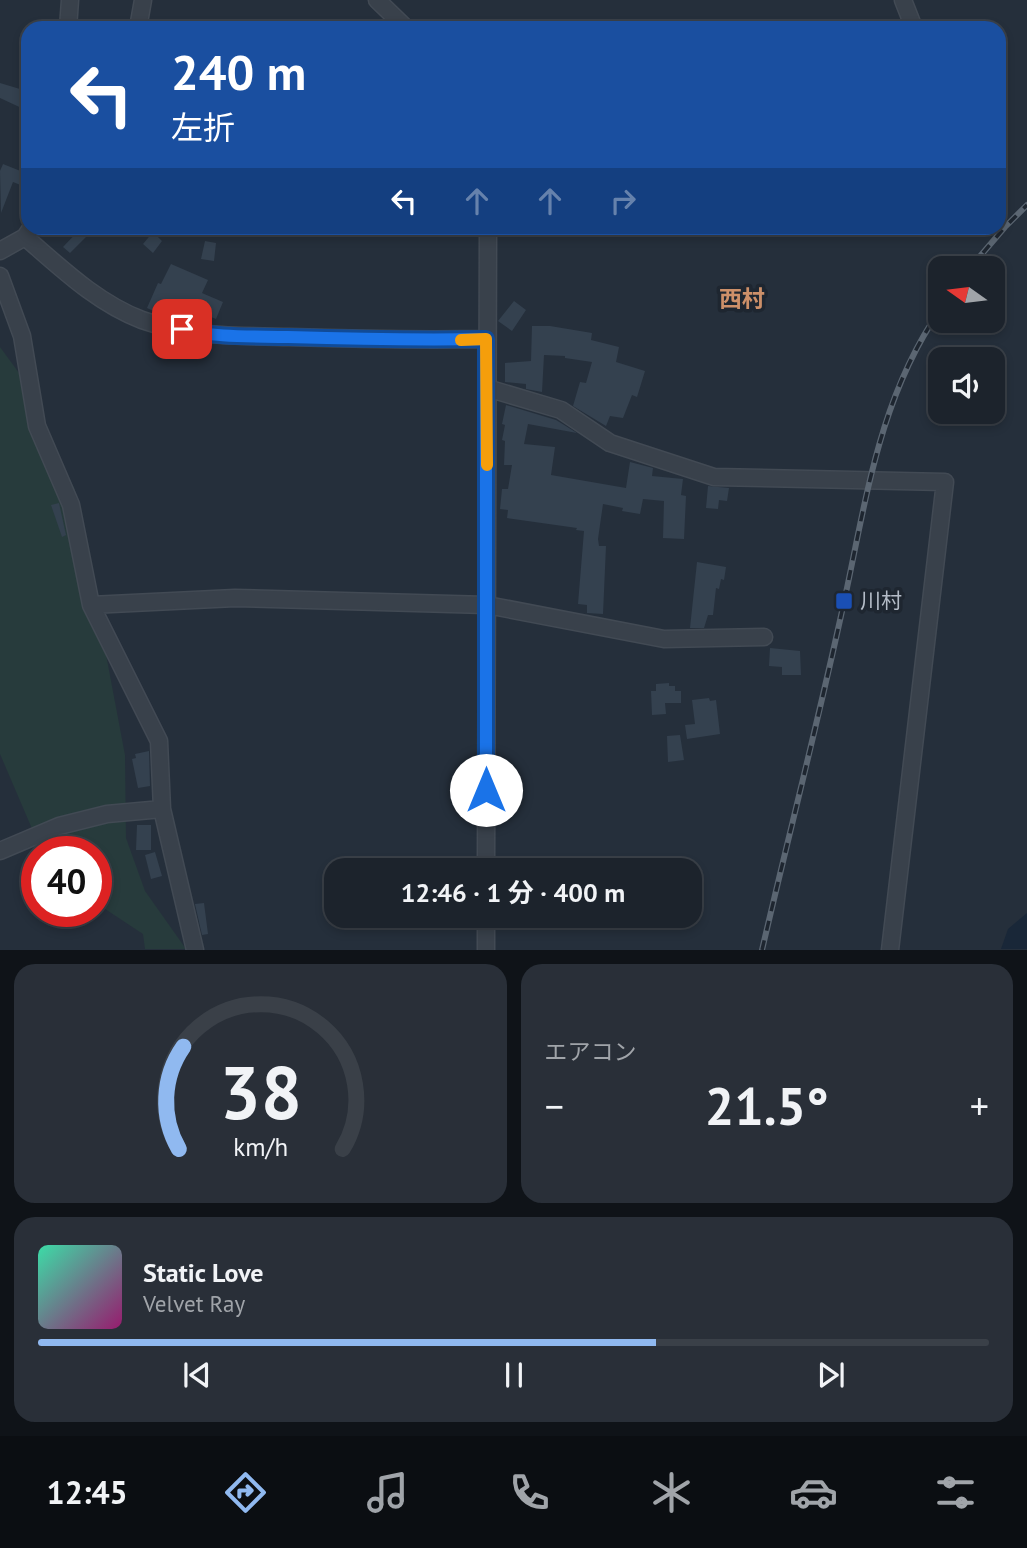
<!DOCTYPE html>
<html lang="ja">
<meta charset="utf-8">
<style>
:root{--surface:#1c232c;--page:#292f38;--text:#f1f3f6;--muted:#a0a4a9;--line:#3a4048;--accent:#90b9f0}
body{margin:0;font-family:"PT Sans","Noto Sans JP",sans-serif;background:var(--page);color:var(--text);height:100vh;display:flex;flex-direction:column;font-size:26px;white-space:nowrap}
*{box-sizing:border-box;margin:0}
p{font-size:23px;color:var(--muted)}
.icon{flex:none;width:38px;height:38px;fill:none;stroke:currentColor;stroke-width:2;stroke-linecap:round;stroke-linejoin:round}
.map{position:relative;height:950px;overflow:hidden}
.details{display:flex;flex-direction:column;gap:14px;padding:14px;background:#0f1318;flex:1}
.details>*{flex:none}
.hud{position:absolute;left:21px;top:21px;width:985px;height:214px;border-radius:21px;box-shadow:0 4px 10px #0003,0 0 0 2px var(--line);background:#1a4fa0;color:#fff;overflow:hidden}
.needle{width:46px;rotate:284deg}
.fabs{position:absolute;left:928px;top:256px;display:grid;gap:14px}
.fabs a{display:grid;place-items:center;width:77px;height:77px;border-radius:14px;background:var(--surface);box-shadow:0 4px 10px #0003,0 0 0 2px var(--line);font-size:35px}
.speed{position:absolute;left:21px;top:836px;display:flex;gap:14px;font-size:35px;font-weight:700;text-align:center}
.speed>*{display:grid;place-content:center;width:91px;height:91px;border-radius:50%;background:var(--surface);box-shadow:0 4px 10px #0003,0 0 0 2px var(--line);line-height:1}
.speed .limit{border:10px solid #d22;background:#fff;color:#111}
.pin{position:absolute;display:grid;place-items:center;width:60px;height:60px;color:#fff;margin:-30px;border-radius:14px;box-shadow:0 4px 10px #0006}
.me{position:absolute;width:77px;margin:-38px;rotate:0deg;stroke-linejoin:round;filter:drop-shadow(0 0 5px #0008)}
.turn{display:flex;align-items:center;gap:24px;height:147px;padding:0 35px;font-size:32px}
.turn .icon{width:91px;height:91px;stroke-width:2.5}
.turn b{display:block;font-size:49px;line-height:60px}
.lanes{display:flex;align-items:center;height:66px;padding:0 35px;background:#0003;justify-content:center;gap:35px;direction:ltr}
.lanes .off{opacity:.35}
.big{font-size:52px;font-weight:700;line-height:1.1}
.details .card{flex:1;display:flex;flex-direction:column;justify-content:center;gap:10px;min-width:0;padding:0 24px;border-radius:21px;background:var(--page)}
.details .dial{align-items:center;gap:0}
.dial svg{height:182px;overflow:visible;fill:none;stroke:var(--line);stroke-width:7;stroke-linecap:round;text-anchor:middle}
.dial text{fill:var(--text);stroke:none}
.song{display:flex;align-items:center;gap:21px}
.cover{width:84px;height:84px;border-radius:10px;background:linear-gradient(135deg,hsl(160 70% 55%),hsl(320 70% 35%))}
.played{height:7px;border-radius:4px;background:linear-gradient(90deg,var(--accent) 65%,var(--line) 65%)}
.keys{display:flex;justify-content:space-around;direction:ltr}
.heat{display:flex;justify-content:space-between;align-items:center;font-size:38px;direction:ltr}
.details .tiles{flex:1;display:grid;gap:14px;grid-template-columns:1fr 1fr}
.card:last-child{grid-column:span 2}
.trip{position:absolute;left:324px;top:858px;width:378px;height:70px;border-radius:21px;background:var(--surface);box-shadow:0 4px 10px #0003,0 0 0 2px var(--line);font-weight:700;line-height:70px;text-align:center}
.dock{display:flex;height:112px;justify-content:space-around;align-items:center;background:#0b0e12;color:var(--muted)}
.dock .icon{width:49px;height:49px}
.dock .on{color:var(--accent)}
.dock b{font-size:32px;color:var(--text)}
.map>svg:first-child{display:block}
.green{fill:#273b3c}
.water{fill:#192738}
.building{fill:#34414f}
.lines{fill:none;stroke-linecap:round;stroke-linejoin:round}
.minor-casing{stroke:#424a54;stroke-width:19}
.minor{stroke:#39414b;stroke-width:16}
.rail-casing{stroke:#5b6672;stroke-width:6}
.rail{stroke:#1e2630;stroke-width:3.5;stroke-dasharray:10;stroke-linecap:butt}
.route-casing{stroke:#114b97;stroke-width:18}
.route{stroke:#1a73e8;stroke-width:12}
.slow{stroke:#f59e0b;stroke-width:12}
.transit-dot{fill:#1a4fb4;stroke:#1e2630;stroke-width:2.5}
.labels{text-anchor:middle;stroke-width:7;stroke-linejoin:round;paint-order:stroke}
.poi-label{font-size:21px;fill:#b4bcc7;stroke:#1e2630;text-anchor:start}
.neighbourhood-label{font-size:23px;font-weight:bold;fill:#cd9069;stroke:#1e2630}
</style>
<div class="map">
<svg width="1027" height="950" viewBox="0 0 1027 950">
<rect width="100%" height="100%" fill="#252f3b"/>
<path class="green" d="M 0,347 L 22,377 L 75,490 L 125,755 L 126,838 L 145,891 L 186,949 L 145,949 L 143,934 L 96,903 L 96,852 L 42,852 L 0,754 Z"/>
<path class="water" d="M 1027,913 L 1027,949 L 1001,949 L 1008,929 Z"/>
<path class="building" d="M 26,70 L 28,70 L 28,111 L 0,98 L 0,83 L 20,89 Z
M 3,164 L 28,174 L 28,188 L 13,182 L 1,213 L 0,171 Z
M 80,229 L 87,236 L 70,253 L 63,247 Z
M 153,232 L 162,241 L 153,253 L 143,244 Z
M 205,241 L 216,243 L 214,261 L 201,259 Z
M 171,264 L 208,280 L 202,293 L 223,302 L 216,319 L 174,302 L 172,307 L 167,304 L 162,315 L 147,308 L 158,283 L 161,284 Z
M 514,301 L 526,310 L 512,331 L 498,321 Z
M 532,326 L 550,326 L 592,333 L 591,340 L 619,347 L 616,362 L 645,371 L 637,397 L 632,395 L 623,418 L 610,416 L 606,426 L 573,406 L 580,382 L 586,383 L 592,362 L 565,358 L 565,356 L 544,355 L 542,392 L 526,389 L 526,384 L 505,382 L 505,363 L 531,361 Z
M 506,405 L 556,420 L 577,433 L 528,424 L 524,444 L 555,447 L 551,475 L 626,488 L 630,462 L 653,468 L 652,476 L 683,479 L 681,495 L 686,496 L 684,539 L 663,538 L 664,501 L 643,499 L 640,514 L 622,511 L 623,508 L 603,504 L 598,539 L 599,546 L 606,546 L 603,614 L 587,613 L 587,605 L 578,604 L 584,531 L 576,530 L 577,528 L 507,518 L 508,510 L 500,509 L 502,489 L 508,489 L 512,465 L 504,465 L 505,441 L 502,440 L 505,425 L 502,424 Z
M 708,486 L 729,488 L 727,501 L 719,500 L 718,509 L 706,508 Z
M 59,503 L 66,535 L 62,537 L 51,505 Z
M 697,562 L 726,567 L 724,580 L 721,579 L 719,589 L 716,588 L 713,615 L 708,615 L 704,628 L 690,628 Z
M 770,648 L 800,651 L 801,675 L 782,675 L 782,667 L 769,666 Z
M 669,683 L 669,686 L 675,686 L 675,691 L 681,691 L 681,703 L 665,703 L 666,714 L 652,715 L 651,691 L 656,691 L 656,684 Z
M 709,698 L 710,701 L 716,700 L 720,734 L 687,739 L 685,725 L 695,724 L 692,700 Z
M 680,735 L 684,760 L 668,762 L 667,736 Z
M 149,751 L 150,786 L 138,788 L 132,759 L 136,758 L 135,754 Z
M 137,825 L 151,825 L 151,850 L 136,850 Z
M 155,852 L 162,876 L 151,879 L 145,855 Z
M 204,903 L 208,934 L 202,935 L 195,904 Z"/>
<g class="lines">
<defs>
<path id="minor" d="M 377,0 L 406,28
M 903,0 L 914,28
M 68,28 L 70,0
M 138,28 L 143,0
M 25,237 C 61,268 97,303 142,320 C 189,337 240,336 290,337 C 355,339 421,340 486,339
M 0,251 L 25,237 L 31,228
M 0,276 L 22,336 L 37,426 L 71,505 L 91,605 L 159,741 L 162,809 L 195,950
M 487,388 L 561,410 L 610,443 L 714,477 L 945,482 L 890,950
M 91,605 L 235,598 L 487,605 L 664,639 L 764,637
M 0,851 L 59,826 L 107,814 L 162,809
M 486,870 L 488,228
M 486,950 L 486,915"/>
</defs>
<use href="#minor" class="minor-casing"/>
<use href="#minor" class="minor"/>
<defs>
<path id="rail" d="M 970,268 L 1005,227 L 1027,205
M 762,950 C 789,834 819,718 844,602 C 866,501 879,398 940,310"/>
</defs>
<use href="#rail" class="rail-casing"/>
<use href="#rail" class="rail"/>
</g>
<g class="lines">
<defs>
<path id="route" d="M 182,329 C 216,338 253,336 288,337 C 354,339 420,340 486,339 L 486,790"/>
</defs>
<use href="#route" class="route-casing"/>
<use href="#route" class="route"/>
<path class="slow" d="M 461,340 L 486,339 L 487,465"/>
</g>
<rect class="transit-dot" x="835" y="592" width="18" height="18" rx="3.5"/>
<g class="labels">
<g class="poi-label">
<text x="860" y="608">川村</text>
</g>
<g class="neighbourhood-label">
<text x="742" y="307">西村</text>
</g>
</g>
</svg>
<div class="fabs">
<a><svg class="needle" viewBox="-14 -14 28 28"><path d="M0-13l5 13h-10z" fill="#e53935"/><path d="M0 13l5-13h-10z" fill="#a0a4a9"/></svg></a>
<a><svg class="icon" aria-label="sound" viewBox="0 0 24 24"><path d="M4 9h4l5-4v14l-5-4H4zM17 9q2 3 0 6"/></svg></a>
</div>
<div class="speed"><div class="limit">40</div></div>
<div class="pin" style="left:182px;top:329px;background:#d93025"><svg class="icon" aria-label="arrive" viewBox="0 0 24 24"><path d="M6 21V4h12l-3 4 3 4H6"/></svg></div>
<svg class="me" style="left:486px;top:790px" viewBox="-20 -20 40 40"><circle r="19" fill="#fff"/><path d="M0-13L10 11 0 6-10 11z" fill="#1a73e8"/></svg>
<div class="trip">12:46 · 1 分 · 400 m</div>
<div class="hud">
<div class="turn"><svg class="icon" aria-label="left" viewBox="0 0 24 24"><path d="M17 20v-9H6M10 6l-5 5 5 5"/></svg><div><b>240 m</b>左折</div></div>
<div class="lanes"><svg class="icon" aria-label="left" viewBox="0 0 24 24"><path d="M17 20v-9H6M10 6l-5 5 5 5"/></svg><svg class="icon off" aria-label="ahead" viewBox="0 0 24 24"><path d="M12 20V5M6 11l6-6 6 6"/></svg><svg class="icon off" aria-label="ahead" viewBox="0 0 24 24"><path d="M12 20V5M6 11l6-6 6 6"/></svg><svg class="icon off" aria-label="right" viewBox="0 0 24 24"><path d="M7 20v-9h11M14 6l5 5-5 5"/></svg></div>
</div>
</div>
<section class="details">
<div class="tiles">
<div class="card dial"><svg viewBox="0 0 100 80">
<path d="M14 69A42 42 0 1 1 86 69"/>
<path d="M14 69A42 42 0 0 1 16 24" stroke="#90b9f0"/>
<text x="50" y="56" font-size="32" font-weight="700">38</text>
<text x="50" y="72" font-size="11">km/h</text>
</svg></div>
<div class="card"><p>エアコン</p>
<div class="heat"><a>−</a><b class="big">21.5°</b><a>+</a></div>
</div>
<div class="card">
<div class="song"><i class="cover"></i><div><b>Static Love</b><p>Velvet Ray</p></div></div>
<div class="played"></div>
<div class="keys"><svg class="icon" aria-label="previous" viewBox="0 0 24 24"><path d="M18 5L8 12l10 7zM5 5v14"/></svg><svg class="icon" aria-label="pause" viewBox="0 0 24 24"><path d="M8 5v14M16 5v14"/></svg><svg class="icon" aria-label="next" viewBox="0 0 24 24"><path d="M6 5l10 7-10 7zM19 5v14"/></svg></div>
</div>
</div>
</section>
<nav class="dock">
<b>12:45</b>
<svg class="icon on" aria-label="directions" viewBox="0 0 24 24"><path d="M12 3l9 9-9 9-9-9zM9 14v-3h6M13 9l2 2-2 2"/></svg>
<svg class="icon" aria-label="music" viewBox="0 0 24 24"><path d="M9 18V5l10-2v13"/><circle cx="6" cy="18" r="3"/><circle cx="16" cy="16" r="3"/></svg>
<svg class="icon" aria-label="phone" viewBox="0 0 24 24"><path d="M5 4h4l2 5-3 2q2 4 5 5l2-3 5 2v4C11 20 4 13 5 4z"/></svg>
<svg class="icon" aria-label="climate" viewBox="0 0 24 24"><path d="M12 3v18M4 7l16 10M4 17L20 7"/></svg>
<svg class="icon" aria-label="car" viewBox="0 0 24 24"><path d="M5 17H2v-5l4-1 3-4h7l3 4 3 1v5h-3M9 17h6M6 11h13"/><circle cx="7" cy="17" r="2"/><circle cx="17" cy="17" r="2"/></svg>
<svg class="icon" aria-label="filters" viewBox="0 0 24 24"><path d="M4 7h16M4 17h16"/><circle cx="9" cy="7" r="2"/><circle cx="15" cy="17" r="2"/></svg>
</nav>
